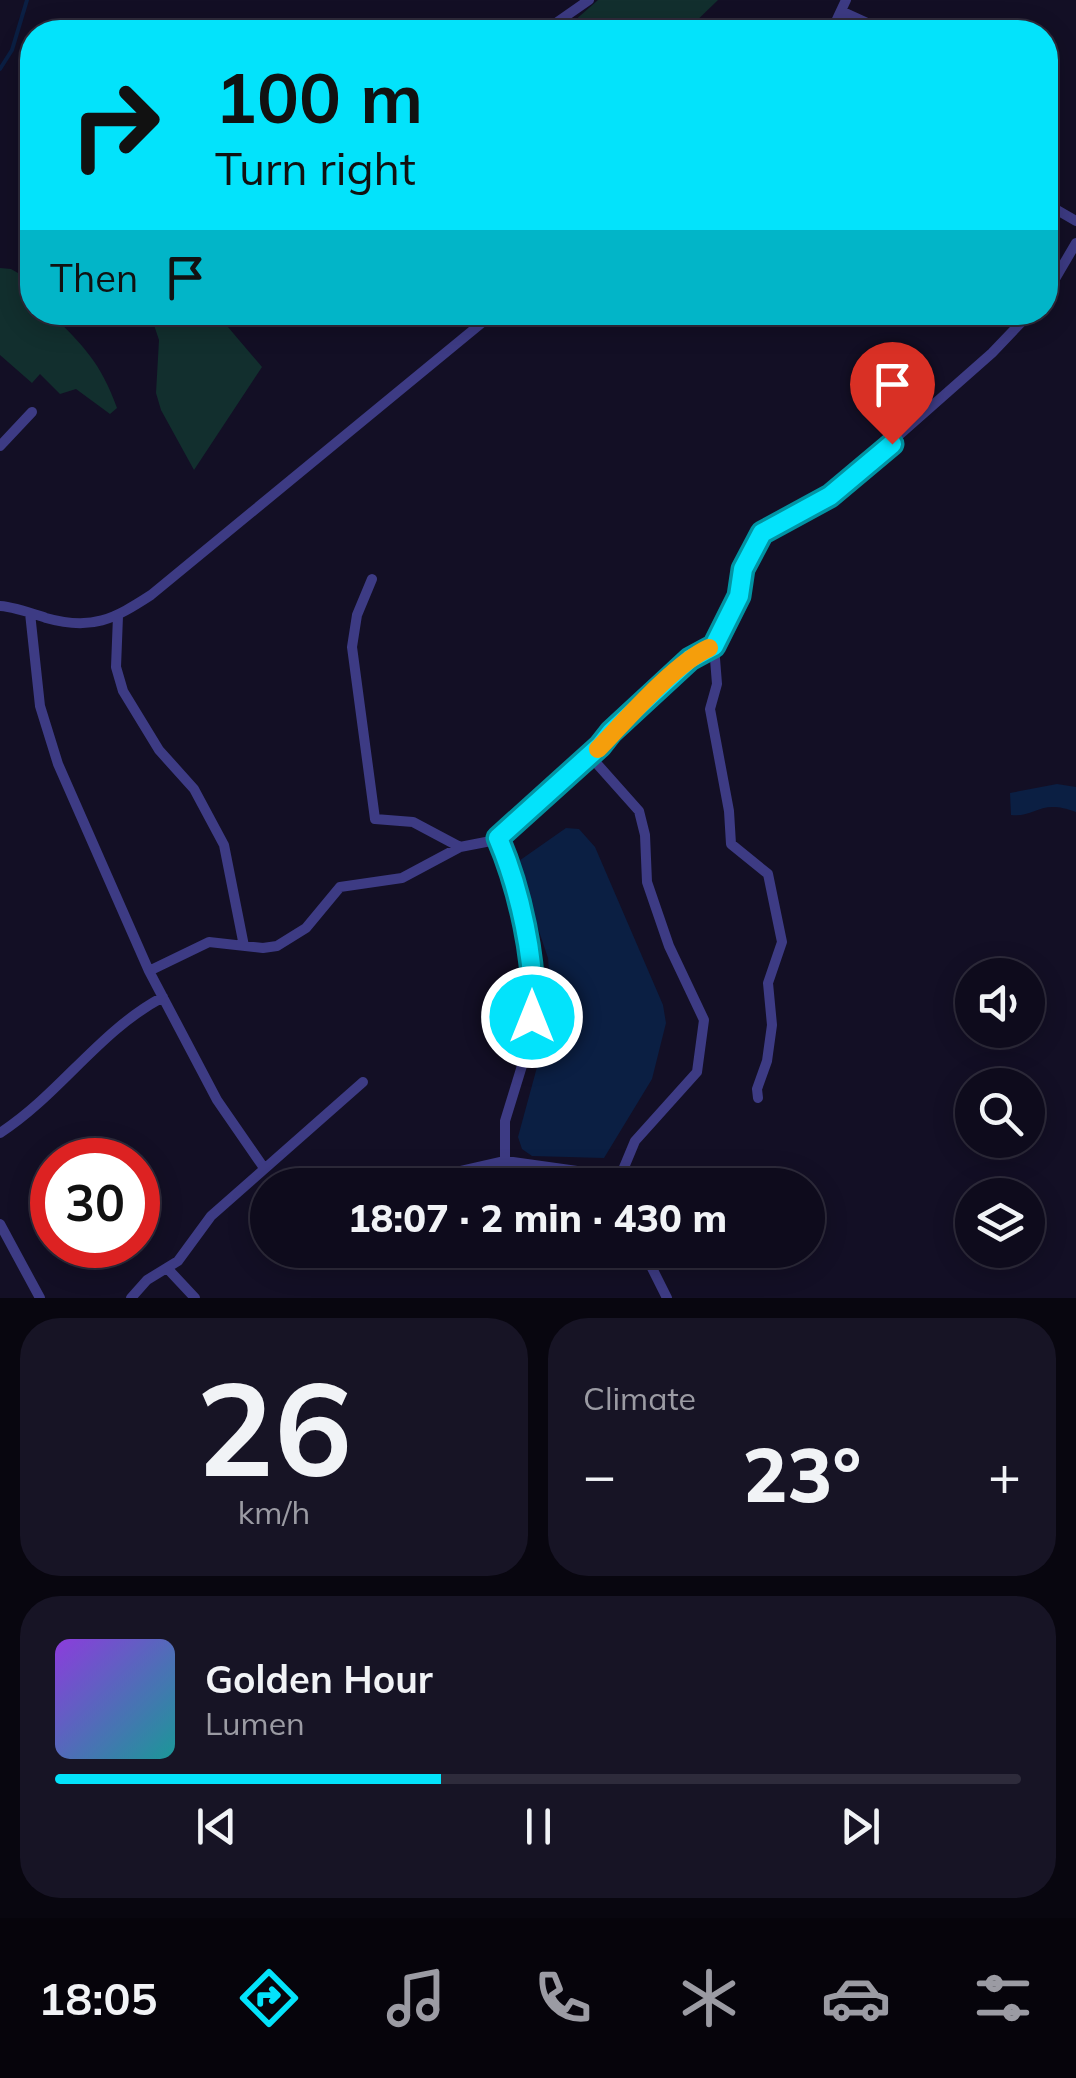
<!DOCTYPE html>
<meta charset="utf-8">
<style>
:root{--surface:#0e0b1c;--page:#171425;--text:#f1f3f6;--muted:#9b9ba3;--line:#2e2b3b;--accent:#03e3fb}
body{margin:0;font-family:Mulish,sans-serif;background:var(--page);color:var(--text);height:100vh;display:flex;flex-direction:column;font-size:38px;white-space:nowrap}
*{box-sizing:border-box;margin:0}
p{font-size:32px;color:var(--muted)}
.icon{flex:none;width:55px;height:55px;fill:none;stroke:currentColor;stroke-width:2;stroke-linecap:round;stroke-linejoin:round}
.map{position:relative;height:1298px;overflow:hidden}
.details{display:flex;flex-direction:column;gap:20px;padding:20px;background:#08060f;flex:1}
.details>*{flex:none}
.hud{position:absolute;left:20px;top:20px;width:1038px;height:305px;border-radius:40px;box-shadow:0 5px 25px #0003,0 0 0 2px var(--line);background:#03e3fb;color:#111;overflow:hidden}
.controls{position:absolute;left:955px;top:958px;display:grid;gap:20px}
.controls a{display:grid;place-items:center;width:90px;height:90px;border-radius:50%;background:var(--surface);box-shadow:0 5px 25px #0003,0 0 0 2px var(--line);font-size:50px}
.speed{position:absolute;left:30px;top:1138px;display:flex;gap:20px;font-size:50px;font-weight:700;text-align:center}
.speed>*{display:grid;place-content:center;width:130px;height:130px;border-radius:50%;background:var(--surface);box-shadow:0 5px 25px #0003,0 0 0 2px var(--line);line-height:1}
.speed .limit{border:15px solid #d22;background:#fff;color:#111}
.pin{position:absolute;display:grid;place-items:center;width:85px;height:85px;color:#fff;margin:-102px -42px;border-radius:50% 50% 50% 0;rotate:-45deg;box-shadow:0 0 10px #0007}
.pin .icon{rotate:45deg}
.me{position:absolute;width:110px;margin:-55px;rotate:0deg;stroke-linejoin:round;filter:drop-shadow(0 0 8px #0008)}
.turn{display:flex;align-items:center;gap:35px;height:210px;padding:0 30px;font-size:45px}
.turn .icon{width:130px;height:130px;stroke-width:2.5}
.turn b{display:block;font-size:70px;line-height:85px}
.then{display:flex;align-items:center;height:95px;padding:0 30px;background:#0003;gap:20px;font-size:38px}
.big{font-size:75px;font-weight:800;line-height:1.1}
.details .tile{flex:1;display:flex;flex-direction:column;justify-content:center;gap:15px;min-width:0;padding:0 35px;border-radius:40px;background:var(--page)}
.details .dial{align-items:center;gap:0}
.dial b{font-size:130px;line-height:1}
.song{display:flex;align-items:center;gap:30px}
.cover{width:120px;height:120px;border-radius:15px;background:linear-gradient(135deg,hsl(270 70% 55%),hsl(180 70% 35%))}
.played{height:10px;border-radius:5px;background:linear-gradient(90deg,var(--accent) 40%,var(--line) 40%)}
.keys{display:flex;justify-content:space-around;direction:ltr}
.heat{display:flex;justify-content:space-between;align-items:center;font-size:55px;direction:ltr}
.details .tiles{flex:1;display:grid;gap:20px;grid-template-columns:1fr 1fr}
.tile:last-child{grid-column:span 2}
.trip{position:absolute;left:250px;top:1168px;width:575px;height:100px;border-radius:50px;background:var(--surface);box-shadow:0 5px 25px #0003,0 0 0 2px var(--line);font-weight:800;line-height:100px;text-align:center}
.dock{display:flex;height:160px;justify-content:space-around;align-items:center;background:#06040b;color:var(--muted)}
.dock .icon{width:70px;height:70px}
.dock .selected{color:var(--accent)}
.dock b{font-size:45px;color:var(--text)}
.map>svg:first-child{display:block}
.green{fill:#122f2e}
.water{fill:#0b1f43}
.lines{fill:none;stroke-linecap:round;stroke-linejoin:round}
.stream{stroke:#0b1f43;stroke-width:4}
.street{stroke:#3d3b84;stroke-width:10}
.route-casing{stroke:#0294a3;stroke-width:25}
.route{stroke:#03e3fb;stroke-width:18}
.slow{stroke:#f59e0b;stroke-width:18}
</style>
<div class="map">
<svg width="1076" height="1298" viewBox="0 0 1076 1298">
<rect width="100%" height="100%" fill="#130f25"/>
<path class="green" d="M 598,0 L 718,0 L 685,32 L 553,32 L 573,22 Z
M 0,268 L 11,269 L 32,281 L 32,312 L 50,313 C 83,345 101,363 117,408 L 110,414 L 76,389 L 60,394 L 40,374 L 32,383 L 0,355 Z
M 150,313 L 216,313 L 262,367 L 194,470 L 161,410 L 156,393 L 159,340 Z"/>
<path class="water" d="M 1057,784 L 1076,787 L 1076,812 C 1040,798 1035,818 1011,815 L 1010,793 Z
M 566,828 L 579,829 L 595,847 L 663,1005 L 666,1023 L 652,1079 L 604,1158 L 532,1156 L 522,1149 L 518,1137 L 552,1012 L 548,958 L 516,863 Z"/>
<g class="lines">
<path class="stream" d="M 0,69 L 12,50 L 27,0"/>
<path class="street" d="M 841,11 L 887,32
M 543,32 L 589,0
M 831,32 L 846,0
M 1045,203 L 1076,221
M 1045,296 L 1076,243
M 0,446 L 32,412
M 372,579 L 357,615 L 352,647 L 375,819 L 413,822 L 460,847
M 0,606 C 15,607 31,613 46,618 C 92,631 114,619 151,595 L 495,312
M 30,613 L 40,706 L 58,764 L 149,971 L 217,1100 L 264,1168
M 118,616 L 116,667 L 123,691 L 159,750 L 194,789 L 224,845 L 244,946
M 714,646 L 717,684 L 710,709 L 729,811 L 731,844 L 768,874 L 782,942 L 768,983 L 772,1025 L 767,1061 L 757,1089 L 758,1098
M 590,756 L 639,811 L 645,835 L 647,882 L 669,946 L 704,1020 L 697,1072 L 635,1141 L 620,1177 L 622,1185
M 497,838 L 525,930 L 533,997 L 525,1056 L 505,1121 L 505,1161
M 149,971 L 209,942 L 263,948 L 277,946 L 306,928 L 340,887 L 402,878 L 460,847 L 491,841 L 510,830 L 690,659 L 714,646 L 739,596 L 743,569 L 762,533 L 830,496 L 992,353 L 1031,312
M 0,1133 C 60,1094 99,1031 163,997
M 439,1176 L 505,1161 L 620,1177
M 0,1224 L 40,1298
M 643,1250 L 667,1298
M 167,1268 L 195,1298
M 131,1298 L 147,1280 L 178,1261 L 211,1216 L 363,1082"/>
</g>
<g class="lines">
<defs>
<path id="route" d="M 532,1017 C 537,963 519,887 498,838 L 600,746 L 611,732 L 690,659 L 714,646 L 739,596 L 743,569 L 762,533 L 830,496 L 892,444"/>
</defs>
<use href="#route" class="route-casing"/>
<use href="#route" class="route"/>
<path class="slow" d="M 598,749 C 625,721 675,663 709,648"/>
</g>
</svg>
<div class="controls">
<a><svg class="icon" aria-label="sound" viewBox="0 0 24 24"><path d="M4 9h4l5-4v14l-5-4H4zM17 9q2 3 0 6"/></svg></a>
<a><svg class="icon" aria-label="search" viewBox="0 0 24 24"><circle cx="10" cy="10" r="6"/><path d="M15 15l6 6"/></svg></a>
<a><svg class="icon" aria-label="layers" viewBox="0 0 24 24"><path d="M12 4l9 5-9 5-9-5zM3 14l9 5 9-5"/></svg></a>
</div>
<div class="speed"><div class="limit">30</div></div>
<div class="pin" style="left:892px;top:444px;background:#d93025"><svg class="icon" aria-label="arrive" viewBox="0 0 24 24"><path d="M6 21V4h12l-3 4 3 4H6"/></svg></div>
<svg class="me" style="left:532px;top:1017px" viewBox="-20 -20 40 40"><circle r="17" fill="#03e3fb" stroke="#fff" stroke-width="3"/><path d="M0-11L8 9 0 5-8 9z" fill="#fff"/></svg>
<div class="trip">18:07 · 2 min · 430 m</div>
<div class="hud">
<div class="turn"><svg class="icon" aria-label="right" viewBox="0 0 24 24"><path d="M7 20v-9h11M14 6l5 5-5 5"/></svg><div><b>100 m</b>Turn right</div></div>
<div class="then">Then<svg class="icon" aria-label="arrive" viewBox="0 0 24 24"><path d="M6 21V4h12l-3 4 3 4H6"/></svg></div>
</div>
</div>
<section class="details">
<div class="tiles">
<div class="tile dial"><b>26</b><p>km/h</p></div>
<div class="tile"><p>Climate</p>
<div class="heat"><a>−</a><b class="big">23°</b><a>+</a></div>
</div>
<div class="tile">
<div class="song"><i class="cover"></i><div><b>Golden Hour</b><p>Lumen</p></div></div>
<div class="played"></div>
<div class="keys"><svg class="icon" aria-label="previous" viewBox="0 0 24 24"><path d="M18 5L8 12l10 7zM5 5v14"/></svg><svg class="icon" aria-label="pause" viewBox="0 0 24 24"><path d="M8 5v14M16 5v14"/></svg><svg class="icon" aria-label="next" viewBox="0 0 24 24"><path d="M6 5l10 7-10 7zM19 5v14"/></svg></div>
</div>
</div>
</section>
<nav class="dock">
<b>18:05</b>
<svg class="icon selected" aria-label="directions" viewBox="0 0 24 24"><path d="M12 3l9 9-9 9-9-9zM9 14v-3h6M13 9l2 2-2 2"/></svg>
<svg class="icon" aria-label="music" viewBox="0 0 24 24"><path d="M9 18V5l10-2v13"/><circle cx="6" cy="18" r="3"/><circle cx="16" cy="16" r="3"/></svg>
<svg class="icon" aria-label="phone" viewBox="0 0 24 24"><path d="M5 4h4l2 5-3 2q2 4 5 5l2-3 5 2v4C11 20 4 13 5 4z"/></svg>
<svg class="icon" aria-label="climate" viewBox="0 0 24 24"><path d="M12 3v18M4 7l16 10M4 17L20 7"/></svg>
<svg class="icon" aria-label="car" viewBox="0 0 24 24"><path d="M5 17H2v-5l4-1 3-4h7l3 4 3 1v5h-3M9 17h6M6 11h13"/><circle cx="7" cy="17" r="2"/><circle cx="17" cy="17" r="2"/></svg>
<svg class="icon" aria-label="filters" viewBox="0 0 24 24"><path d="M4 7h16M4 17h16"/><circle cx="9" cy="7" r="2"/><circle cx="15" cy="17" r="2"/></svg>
</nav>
